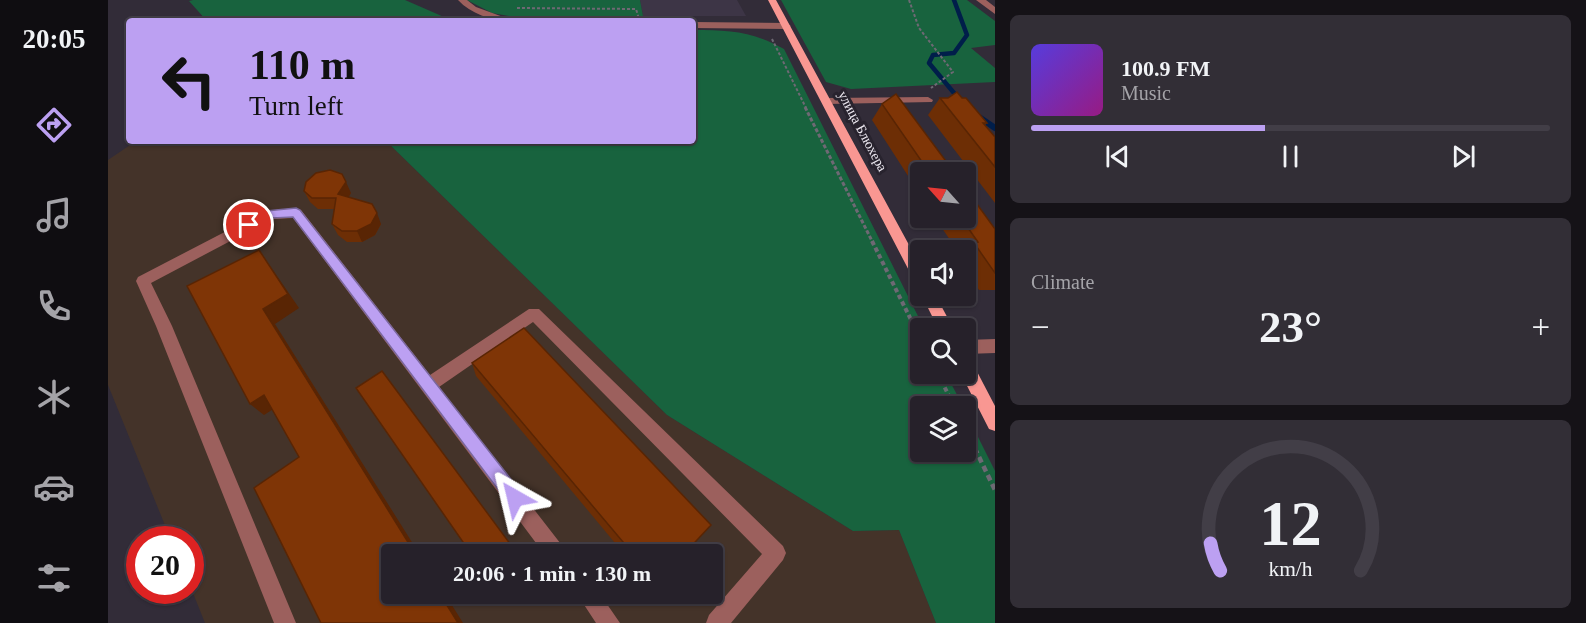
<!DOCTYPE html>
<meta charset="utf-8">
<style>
:root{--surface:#26212a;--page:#322e36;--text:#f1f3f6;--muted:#a4a3a8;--line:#423e47;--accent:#bca0f2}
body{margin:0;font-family:Georgia,serif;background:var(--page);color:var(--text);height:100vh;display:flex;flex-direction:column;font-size:22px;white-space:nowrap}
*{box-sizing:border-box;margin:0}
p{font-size:20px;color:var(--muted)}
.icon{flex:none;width:33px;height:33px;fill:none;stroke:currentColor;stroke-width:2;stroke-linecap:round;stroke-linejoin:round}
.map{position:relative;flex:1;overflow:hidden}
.panel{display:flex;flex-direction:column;gap:15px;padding:15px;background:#151217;width:591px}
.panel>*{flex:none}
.top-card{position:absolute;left:18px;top:18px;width:570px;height:126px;border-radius:6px;box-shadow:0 2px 4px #0004,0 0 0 2px var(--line);background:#bca0f2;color:#111;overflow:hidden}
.needle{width:39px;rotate:297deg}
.tools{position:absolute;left:802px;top:162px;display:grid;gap:12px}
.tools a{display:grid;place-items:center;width:66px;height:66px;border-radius:6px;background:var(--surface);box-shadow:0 2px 4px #0004,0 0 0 2px var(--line);font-size:30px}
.speed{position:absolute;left:18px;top:526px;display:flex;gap:12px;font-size:30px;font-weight:700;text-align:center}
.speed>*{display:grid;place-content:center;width:78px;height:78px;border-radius:50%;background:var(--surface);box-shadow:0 2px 4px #0004,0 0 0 2px var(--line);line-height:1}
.speed .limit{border:9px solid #d22;background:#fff;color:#111}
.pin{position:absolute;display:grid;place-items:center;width:51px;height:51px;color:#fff;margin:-26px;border:3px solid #fff;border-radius:50%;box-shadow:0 2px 6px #0007}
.me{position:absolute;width:66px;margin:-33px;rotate:323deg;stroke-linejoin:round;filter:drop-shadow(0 0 4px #0008)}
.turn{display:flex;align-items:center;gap:21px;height:126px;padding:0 24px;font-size:27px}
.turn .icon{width:78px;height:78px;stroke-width:2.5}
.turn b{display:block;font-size:42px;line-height:51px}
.big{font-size:45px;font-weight:700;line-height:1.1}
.panel .card{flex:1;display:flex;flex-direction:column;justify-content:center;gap:9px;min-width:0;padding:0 21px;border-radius:9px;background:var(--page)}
.panel .dial{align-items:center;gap:0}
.dial svg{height:156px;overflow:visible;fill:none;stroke:var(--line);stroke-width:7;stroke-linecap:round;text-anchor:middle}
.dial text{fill:var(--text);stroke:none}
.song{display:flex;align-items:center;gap:18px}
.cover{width:72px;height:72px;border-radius:9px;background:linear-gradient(135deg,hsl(250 70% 55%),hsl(310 70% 35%))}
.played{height:6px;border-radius:3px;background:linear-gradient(90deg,var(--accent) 45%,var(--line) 45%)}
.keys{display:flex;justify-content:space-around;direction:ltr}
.heat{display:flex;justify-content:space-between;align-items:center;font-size:33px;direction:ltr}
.trip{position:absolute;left:273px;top:544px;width:342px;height:60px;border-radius:6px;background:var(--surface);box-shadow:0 2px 4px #0004,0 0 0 2px var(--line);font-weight:700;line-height:60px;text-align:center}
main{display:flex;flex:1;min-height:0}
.menu{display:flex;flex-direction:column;width:108px;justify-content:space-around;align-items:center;background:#0f0d11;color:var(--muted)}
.menu .icon{width:42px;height:42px}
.menu .current{color:var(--accent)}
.menu b{font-size:27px;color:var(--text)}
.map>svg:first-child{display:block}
.built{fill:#3d3546}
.industrial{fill:#443329;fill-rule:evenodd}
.green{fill:#18633e}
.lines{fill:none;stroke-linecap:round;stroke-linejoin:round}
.stream-far1{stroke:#001e4a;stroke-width:4.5}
.stream{stroke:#001e4a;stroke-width:6}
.path-far3{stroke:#6e6974;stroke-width:2;stroke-dasharray:3 2;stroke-linecap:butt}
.path-far2{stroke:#6e6974;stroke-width:3;stroke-dasharray:4 2;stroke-linecap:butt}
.path-far1{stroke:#6e6974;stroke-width:4;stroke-dasharray:4.5 3;stroke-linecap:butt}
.path{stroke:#6e6974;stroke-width:4.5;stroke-dasharray:6 4;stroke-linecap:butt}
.minor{fill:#9c605d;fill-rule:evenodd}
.major{fill:#f99792;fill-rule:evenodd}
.wall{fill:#6d2e05}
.shaded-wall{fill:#592504}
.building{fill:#7f3506;stroke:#592504;stroke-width:1.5}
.route{fill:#bca0f2;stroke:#7a689d;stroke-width:1.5}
.labels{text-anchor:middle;stroke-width:6;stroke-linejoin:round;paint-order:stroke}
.far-street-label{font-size:14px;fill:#efebf3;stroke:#28232e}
</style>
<main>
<nav class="menu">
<b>20:05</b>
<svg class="icon current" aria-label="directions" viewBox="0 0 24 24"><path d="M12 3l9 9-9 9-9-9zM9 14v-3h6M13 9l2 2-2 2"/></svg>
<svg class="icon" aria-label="music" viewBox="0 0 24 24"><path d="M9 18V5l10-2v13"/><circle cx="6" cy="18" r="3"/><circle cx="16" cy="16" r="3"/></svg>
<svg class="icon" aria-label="phone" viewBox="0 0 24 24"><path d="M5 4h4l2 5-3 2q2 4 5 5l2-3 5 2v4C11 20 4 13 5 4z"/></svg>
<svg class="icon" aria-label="climate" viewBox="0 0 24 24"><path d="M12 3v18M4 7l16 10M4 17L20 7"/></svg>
<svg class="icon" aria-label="car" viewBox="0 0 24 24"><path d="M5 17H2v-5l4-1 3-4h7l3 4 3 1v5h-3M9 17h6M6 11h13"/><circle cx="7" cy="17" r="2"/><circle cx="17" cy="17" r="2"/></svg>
<svg class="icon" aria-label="filters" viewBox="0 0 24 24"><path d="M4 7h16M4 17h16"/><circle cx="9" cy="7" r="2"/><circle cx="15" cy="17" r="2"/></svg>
</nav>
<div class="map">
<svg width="887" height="623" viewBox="0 0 887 623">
<rect width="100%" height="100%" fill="#322c38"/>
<path class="built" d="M 532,0 L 629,0 L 638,16 L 535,16 Z"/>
<path class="industrial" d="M 28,141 L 278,141 L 559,415 L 745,531 L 791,530 L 828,623 L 97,623 L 83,588 L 82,540 L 63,540 L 0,385 L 0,160 ZM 284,555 L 604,555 L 604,594 L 284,594 Z"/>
<path class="green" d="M 85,0 L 297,0 L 336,17 L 377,21 L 99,21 L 81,1 Z
M 359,0 L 532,0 L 535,16 L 527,21 L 422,20 L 384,13 Z
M 673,0 L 859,0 L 887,21 L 887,45 L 863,48 L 887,68 L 887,82 L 743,89 L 718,82 Z
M 585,30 C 621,30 643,31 676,49 L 816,328 L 813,328 L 813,374 L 838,374 L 855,406 L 813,406 L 813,452 L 858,452 L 858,413 L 887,471 L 887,623 L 828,623 L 791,530 L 745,531 L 559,415 L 278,141 L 585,141 Z"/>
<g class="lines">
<path class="stream-far1" d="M 846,0 L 859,35 L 846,53 L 825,55 L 821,63 L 851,99"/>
<path class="stream" d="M 871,117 L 887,128"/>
<path class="path-far3" d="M 801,0 L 811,28 L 845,72 L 823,88
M 409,8 L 528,9 L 531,19 L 575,18
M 664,39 L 698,108"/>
<path class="path-far2" d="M 697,107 L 765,243"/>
<path class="path-far1" d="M 764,241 L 813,340
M 830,374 L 846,406"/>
<path class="path" d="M 858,430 L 887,490"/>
<path class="minor" d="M 350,0 L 359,0 L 368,7 L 406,21 C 385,21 364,15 350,0 Z
M 868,0 L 878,0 L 887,7 L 887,14 Z
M 585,22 L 678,23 L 683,26 L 678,29 L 585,28 Z
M 820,97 L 825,100 L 824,102 L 719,104 L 714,101 L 719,98 Z
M 188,208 L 193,210 L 322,375 L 421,309 L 431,309 L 675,546 L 678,553 L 675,560 L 623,623 L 598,623 L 601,615 L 654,554 L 425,322 L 331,387 L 456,548 L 459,555 L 437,555 L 185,218 L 164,219 L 43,283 L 64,326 L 188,623 L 166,623 L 48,326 L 28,281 L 30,277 L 157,211 Z
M 887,339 L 887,353 L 858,354 L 858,340 Z
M 469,594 L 492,594 L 512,623 L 488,623 Z"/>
<path class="major" d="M 660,0 L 668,0 L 813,267 L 813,286 L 808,284 Z
M 814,296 L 828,296 L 845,328 L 830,328 Z
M 858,360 L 864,362 L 887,406 L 887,431 L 881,429 L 853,374 L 858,374 Z"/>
</g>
<path class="wall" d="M 832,98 L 854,98 L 879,123 L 877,125 L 887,137 L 887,203 L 820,115 Z
M 774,104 L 846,172 L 813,172 L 813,196 L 764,120 Z
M 196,191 L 243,193 L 240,197 L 273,224 L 267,235 L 254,242 L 239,242 L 230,235 L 224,224 L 226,209 L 210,209 L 202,202 Z
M 827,218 L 858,218 L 887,229 L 887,290 L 871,290 L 858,270 L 858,250 L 849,250 Z
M 364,363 L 575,555 L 517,555 L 368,376 Z"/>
<path class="shaded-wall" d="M 238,182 L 243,193 L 236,205 L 230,194 Z
M 269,213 L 273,224 L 267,235 L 254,242 L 249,231 Z
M 151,250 L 191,308 L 167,324 L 312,555 L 308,555 L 155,309 Z
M 156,395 L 170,406 L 156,415 L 142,404 Z
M 403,545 L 405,550 L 399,555 L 391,555 Z
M 332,594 L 337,594 L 355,623 L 350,623 Z"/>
<path class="building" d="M 849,92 L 854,98 L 858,98 L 879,123 L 875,123 L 887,137 L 887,167 L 832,98 L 840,98 Z
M 788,94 L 846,172 L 821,172 L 774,104 Z
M 222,170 L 234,174 L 238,182 L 230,194 L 264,204 L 269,213 L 263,224 L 249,231 L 234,231 L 224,224 L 228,198 L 204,198 L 196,191 L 198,182 L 208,173 Z
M 858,189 L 887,229 L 887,273 L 866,243 L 870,242 L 853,218 L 858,218 Z
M 151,250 L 180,294 L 155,309 L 308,555 L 284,555 L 284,594 L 332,594 L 350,623 L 213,623 L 146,488 L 191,457 L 156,395 L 142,404 L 79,286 Z
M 416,328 L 603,525 L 575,555 L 526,555 L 364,363 Z
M 274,371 L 403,545 L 391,555 L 364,555 L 248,388 Z"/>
<path class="route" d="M 188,208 L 192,210 L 413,492 L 415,498 L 413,504 L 407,507 L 401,504 L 185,217 L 164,218 L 141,230 L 135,225 L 158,211 Z"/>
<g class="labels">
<g class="far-street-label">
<text transform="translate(755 131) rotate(62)" y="5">улица Блюхера</text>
</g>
</g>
</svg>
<div class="tools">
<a><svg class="needle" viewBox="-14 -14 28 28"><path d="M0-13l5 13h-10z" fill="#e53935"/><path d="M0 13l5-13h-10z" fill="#a4a3a8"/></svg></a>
<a><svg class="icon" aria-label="sound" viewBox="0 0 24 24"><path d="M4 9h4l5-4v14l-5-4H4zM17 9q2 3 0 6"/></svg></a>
<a><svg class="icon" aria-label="search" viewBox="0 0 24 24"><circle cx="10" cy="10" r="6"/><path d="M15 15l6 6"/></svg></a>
<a><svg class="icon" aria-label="layers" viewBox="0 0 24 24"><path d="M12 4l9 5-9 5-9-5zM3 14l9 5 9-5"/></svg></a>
</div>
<div class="speed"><div class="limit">20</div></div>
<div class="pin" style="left:141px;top:225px;background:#d93025"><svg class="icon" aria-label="arrive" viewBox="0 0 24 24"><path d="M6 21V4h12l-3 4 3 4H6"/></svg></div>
<svg class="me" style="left:407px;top:498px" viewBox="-20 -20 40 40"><path d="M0-17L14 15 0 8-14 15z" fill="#bca0f2" stroke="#fff" stroke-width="4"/></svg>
<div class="trip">20:06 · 1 min · 130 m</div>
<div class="top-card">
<div class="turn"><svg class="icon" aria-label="left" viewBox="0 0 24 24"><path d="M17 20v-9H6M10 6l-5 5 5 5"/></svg><div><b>110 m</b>Turn left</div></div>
</div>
</div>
<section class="panel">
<div class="card">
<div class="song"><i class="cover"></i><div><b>100.9 FM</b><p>Music</p></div></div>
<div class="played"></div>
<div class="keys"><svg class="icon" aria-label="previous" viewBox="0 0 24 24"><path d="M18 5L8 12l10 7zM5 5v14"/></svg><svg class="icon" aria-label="pause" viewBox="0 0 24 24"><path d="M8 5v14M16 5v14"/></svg><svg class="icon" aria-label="next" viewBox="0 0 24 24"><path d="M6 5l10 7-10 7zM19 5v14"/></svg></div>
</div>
<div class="card"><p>Climate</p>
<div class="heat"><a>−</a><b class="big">23°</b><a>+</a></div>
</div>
<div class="card dial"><svg viewBox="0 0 100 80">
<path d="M14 69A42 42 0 1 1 86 69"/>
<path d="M14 69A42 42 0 0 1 9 55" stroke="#bca0f2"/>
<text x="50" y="56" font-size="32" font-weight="700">12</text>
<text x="50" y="72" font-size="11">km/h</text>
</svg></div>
</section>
</main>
